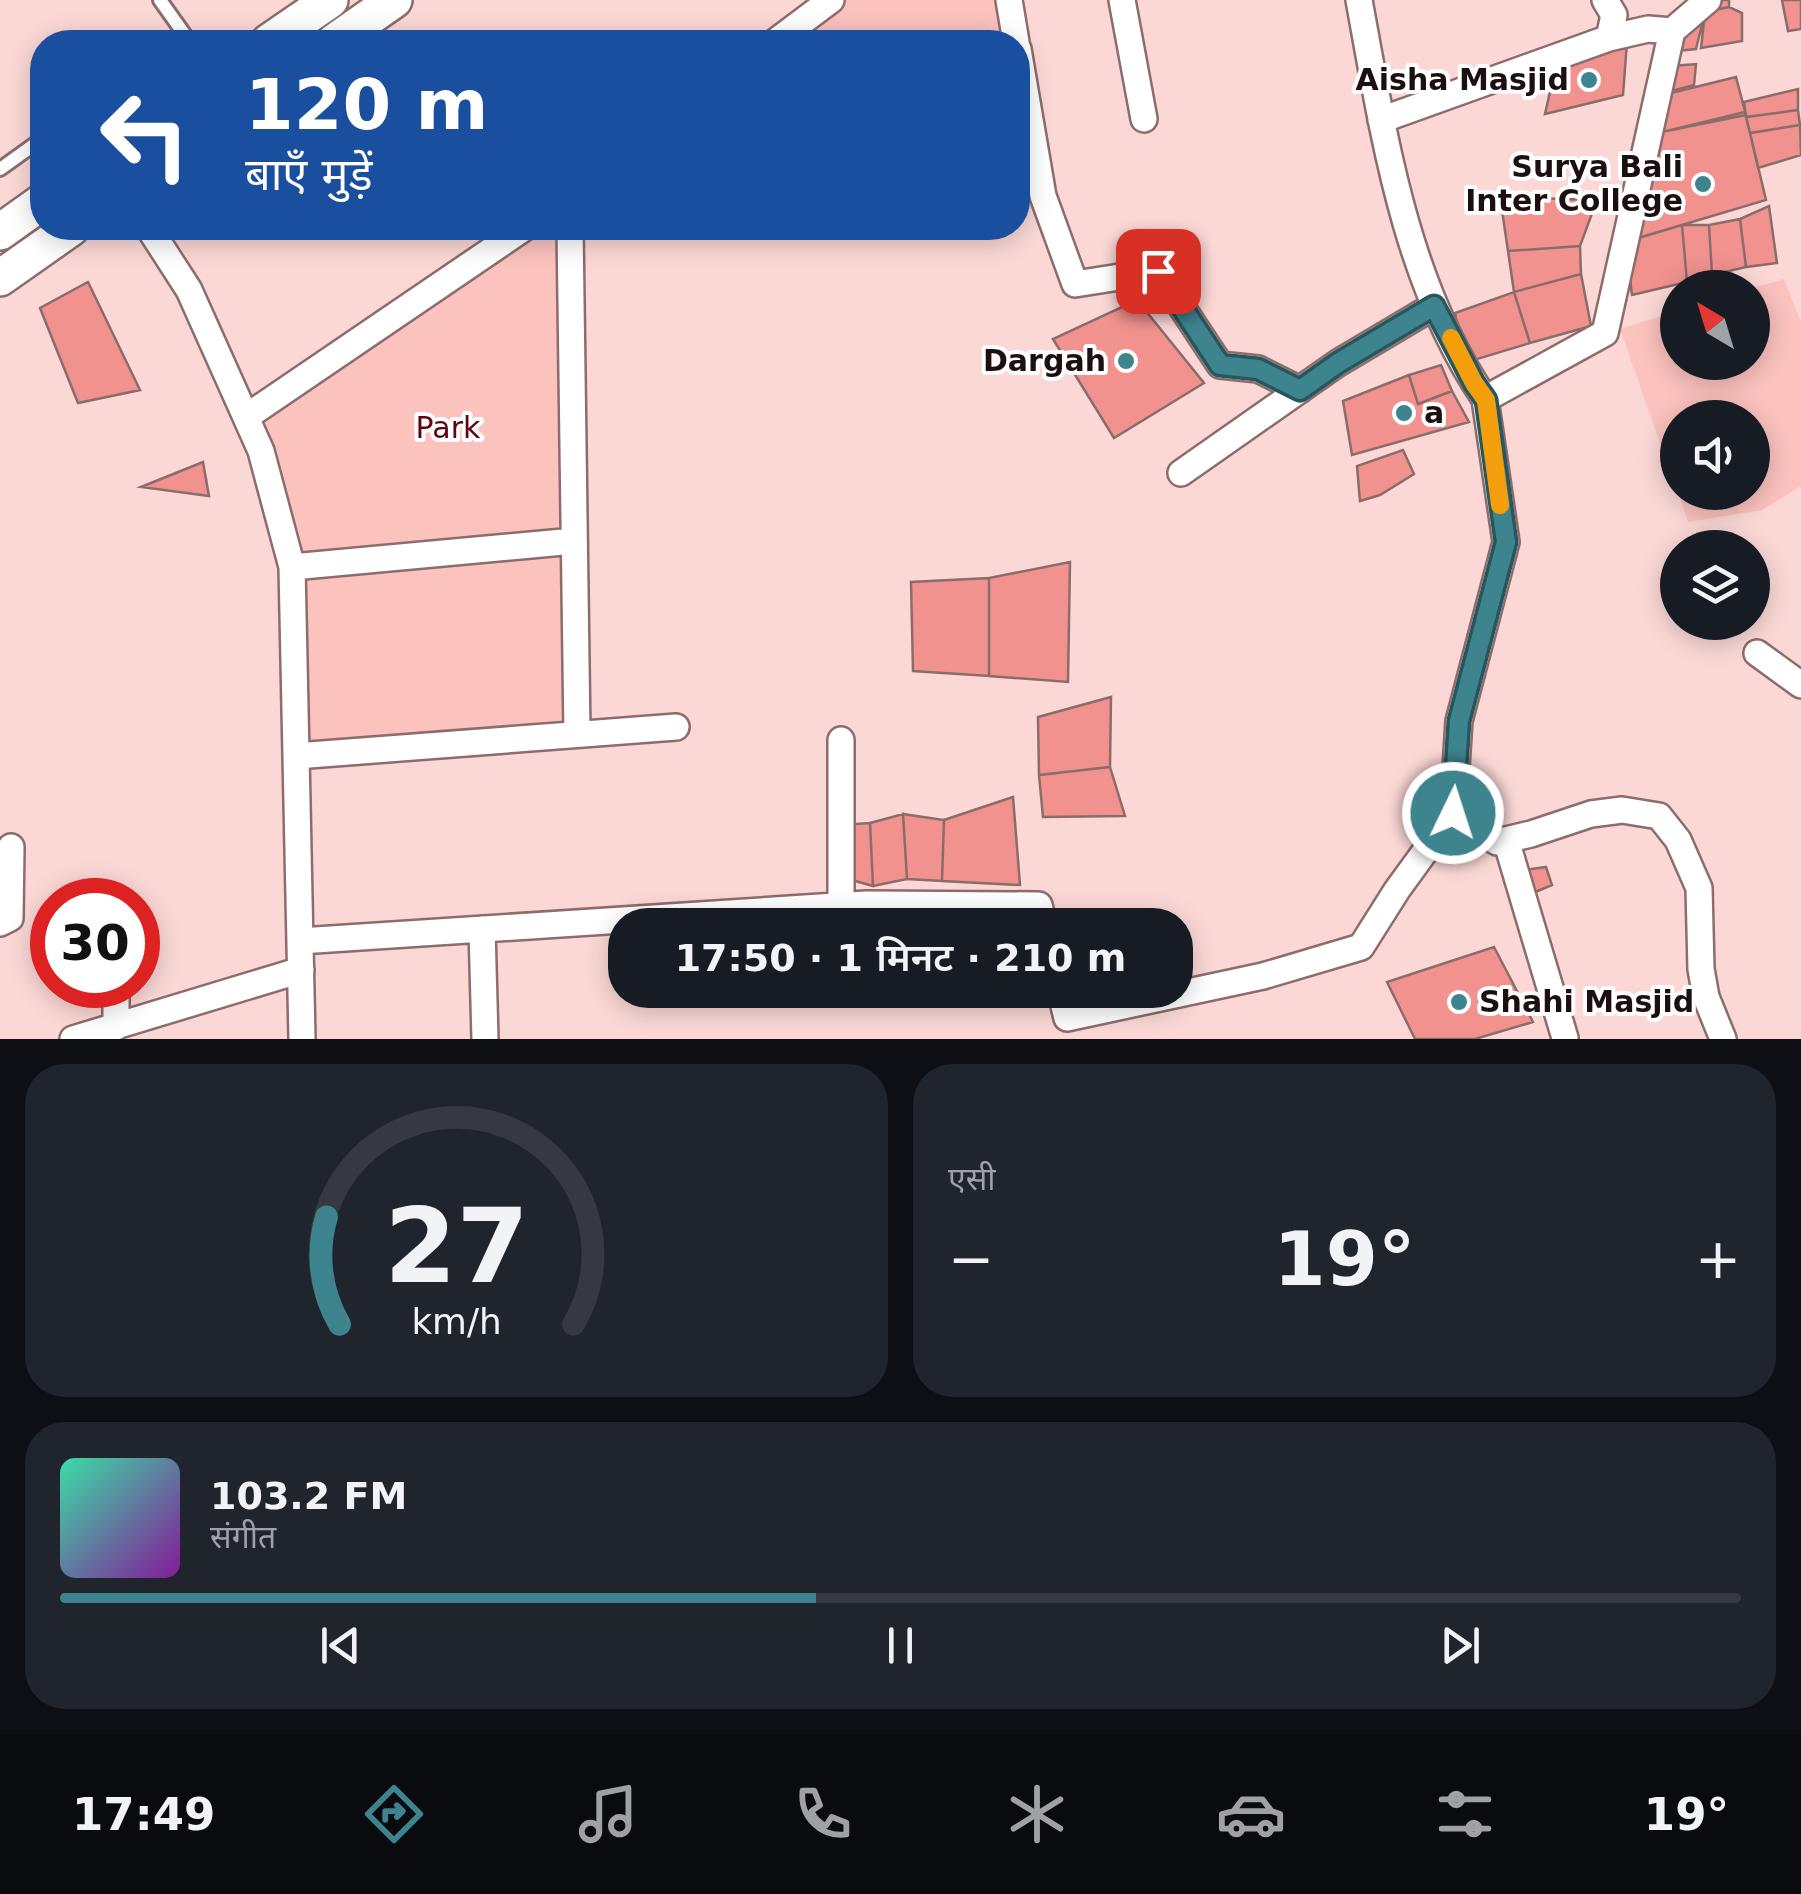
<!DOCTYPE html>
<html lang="hi">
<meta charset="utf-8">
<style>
:root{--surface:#171b24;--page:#20242c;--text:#f1f3f6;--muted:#9ea1a6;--line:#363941;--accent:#3e848f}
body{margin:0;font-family:"DejaVu Sans","Noto Sans Devanagari",sans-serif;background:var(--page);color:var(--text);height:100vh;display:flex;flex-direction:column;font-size:38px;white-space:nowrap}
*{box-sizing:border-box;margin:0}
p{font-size:32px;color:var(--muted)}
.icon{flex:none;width:55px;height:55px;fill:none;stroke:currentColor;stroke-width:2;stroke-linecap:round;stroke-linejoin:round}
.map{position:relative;height:1039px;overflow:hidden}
.drawer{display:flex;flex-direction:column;gap:25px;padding:25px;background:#0d0f14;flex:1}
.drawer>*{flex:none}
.top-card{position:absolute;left:30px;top:30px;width:1000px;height:210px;border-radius:40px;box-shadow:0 5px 25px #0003;background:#1a4fa0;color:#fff;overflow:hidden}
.needle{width:65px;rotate:322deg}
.buttons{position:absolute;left:1660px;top:270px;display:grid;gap:20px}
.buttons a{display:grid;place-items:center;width:110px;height:110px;border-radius:50%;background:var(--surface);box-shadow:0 5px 25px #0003;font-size:50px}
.speed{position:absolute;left:30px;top:878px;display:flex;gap:20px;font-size:50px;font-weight:700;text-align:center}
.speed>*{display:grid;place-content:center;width:130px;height:130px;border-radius:50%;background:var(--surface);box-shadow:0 5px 25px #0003;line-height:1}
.speed .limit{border:15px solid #d22;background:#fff;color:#111}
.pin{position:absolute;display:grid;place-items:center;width:85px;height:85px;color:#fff;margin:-42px;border-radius:20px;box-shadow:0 5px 15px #0006}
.me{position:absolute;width:110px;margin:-55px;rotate:4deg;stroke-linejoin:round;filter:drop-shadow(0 0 8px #0008)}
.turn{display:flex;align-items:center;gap:35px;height:210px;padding:0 50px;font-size:45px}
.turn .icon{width:130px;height:130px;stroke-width:2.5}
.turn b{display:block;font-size:70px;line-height:85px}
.big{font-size:75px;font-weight:600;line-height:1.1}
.drawer .widget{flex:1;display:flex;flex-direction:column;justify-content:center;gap:15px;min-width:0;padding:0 35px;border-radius:40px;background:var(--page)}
.drawer .dial{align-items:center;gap:0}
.dial svg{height:260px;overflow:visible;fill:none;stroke:var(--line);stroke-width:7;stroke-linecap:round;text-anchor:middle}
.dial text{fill:var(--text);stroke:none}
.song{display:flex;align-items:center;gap:30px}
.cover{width:120px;height:120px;border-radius:15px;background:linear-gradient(135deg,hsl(160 70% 55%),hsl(290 70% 35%))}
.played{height:10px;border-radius:5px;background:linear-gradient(90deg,var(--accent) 45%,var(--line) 45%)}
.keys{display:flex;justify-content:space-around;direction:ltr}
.heat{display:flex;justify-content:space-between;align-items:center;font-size:55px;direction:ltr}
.drawer .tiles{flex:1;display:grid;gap:25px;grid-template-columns:1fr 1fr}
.widget:last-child{grid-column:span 2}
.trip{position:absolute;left:608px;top:908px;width:585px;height:100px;border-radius:40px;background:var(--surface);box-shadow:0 5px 25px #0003;font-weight:600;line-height:100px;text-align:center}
.tabs{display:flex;height:160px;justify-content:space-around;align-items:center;background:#090b0e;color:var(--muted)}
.tabs .icon{width:70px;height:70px}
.tabs .selected{color:var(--accent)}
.tabs b{font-size:45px;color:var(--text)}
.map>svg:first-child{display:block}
.green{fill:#fbc2be}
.building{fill:#f1928e;stroke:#8a6c6a;stroke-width:2.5}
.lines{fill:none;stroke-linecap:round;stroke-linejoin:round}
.lane-casing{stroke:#8c6d6c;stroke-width:18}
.street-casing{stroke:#8c6d6c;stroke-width:30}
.secondary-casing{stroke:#8c6d6c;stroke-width:40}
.lane{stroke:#fff;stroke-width:12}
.street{stroke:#fff;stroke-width:25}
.secondary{stroke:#fff;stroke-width:35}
.route-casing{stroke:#28565d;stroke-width:25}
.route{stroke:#3e848f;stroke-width:18}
.slow{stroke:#f59e0b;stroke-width:18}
.poi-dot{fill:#3e848f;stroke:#fff;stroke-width:4}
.labels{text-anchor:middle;stroke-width:8;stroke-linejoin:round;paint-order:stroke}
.poi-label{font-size:30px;font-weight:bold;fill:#1b0f0f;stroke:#fff;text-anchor:end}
.park-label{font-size:30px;fill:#5b0510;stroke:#fff}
</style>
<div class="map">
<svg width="1801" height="1039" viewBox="0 0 1801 1039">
<rect width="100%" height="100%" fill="#fbd8d6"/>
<path class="green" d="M 831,0 L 1005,0 L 1014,42 L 775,42 Z
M 524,228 L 570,228 L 577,734 L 296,756 L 292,567 L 246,417 Z
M 1784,279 L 1801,322 L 1801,486 L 1762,510 L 1688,522 L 1678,492 L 1752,492 L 1752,418 L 1678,418 L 1677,492 L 1620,329 L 1677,311 L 1678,362 L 1752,362 L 1753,288 Z"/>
<path class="building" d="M 1708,0 L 1729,0 L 1729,7 L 1705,12 L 1696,49 L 1667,52 Z
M 1782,0 L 1801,0 L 1801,29 L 1788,31 Z
M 1729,7 L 1742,13 L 1742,41 L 1701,48 L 1705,12 Z
M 1627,42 L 1623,95 L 1545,114 L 1556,65 Z
M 1696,64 L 1694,85 L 1668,92 L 1672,66 Z
M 1736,77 L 1746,115 L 1662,132 L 1667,94 Z
M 1798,89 L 1798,110 L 1746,117 L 1744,102 Z
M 1798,110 L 1800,125 L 1750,133 L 1746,117 Z
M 1745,112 L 1766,200 L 1625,242 L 1662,132 Z
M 1800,125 L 1801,155 L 1758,168 L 1750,133 Z
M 1500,197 L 1597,200 L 1580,246 L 1508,251 Z
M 1769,206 L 1777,263 L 1746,267 L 1740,219 Z
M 1740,219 L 1746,267 L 1712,275 L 1709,225 Z
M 1682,225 L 1687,282 L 1632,295 L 1625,242 Z
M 1682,225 L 1709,225 L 1712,275 L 1687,282 Z
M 1580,246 L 1581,274 L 1514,292 L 1508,251 Z
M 1581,274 L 1591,326 L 1530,343 L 1514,292 Z
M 88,282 L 140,390 L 78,403 L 40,308 Z
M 1514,292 L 1530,343 L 1464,363 L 1455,313 Z
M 1137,300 L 1204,383 L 1114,438 L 1053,339 Z
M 1441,365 L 1452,391 L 1418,404 L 1409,375 Z
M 1409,375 L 1418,404 L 1452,391 L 1469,422 L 1352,455 L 1343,401 Z
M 1403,450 L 1414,474 L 1380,495 L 1360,501 L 1357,466 Z
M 203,462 L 209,496 L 141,487 Z
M 1070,562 L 1068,682 L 989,676 L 989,578 Z
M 989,578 L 989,676 L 913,671 L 911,582 Z
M 1111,697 L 1110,767 L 1039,775 L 1038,717 Z
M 1110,767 L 1125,816 L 1043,817 L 1039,775 Z
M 1013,797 L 1020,885 L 942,881 L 944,820 Z
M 903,814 L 907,879 L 873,886 L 870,823 Z
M 903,814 L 944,820 L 942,881 L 907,879 Z
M 870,823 L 873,886 L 841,877 L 841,825 Z
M 1546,867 L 1552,885 L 1533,893 L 1524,870 Z
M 1494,947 L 1533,1022 L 1475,1039 L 1415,1039 L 1387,982 Z"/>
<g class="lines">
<defs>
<path id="lane" d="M 160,0 L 187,38 L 181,42
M 0,169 L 42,139"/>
<path id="street" d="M 1009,0 L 1016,42
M 1122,0 L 1144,119
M 1359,0 C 1384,136 1405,282 1485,399
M 1609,38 L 1648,29 L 1672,31
M 775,42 L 831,0
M 1018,49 L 1043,196 L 1075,284 L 1158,271 L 1220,365 L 1258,369 L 1300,390
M 1381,120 L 1609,38 L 1614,15 L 1605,0
M 149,228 L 189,290 L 261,451 L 292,567 L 302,1039
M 570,228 L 577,734
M 246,417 L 524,228
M 1181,473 L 1338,363 L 1434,306
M 292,567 L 574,541
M 1757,653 L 1801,685
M 841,740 L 841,905
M 296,756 L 676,727
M 1453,813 L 1497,842 L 1531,834 L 1591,814 L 1622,810 L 1659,816 L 1678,840 L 1699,888 L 1701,969 L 1706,997 L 1723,1039
M 1506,840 L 1565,1038
M 0,923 L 10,918 L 11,847
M 482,929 L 485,1039
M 300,941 L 866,904 L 1039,905 L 1044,925
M 1060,990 L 1067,1018 L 1263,976 L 1361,947 L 1397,890 L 1453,813 L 1459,721 L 1506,542 L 1485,399 L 1605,333 L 1672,31 L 1708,0
M 116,1027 L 116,985
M 73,1039 L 301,970"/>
<path id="secondary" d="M 269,42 L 330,0
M 334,42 L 394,0
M 0,232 L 42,202
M 0,278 L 71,228"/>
</defs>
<use href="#lane" class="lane-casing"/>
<use href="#street" class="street-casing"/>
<use href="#secondary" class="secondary-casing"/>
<use href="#lane" class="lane"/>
<use href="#street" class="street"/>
<use href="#secondary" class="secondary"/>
</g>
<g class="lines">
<defs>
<path id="route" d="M 1158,271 L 1220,365 L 1258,369 L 1300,390 L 1338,363 L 1434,306 L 1474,383 L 1486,400 L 1506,542 L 1459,721 L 1453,813"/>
</defs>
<use href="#route" class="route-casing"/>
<use href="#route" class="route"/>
<path class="slow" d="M 1451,338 L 1474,383 L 1486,400 L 1500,505"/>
</g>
<g class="poi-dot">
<circle cx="1589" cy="80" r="10"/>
<circle cx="1703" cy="184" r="10"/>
<circle cx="1126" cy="361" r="10"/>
<circle cx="1404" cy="413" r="10"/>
<circle cx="1459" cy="1002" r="10"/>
</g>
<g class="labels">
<g class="poi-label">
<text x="1569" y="90">Aisha Masjid</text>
<text x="1683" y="177">Surya Bali<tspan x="1683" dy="34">Inter College</tspan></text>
<text x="1106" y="371">Dargah</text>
<text x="1424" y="423" text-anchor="start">a</text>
<text x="1479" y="1012" text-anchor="start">Shahi Masjid</text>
</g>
<g class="park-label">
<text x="448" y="438">Park</text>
</g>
</g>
</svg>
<div class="buttons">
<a><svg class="needle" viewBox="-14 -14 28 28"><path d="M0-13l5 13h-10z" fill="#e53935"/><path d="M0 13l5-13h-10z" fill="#9ea1a6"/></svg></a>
<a><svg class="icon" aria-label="sound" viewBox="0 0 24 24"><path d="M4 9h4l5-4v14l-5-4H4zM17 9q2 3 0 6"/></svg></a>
<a><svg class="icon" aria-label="layers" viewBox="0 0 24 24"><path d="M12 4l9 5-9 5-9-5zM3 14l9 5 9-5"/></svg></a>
</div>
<div class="speed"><div class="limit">30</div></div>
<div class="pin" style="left:1158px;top:271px;background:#d93025"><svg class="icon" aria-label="arrive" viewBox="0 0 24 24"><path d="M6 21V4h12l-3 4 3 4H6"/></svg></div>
<svg class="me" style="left:1453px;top:813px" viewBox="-20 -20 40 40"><circle r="17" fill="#3e848f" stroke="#fff" stroke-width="3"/><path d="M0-11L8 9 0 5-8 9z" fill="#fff"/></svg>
<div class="trip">17:50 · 1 मिनट · 210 m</div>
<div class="top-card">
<div class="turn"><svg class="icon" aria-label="left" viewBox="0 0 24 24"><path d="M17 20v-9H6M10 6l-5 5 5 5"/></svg><div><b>120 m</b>बाएँ मुड़ें</div></div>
</div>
</div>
<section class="drawer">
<div class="tiles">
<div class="widget dial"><svg viewBox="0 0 100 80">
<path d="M14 69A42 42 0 1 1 86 69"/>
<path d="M14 69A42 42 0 0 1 10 36" stroke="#3e848f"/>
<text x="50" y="56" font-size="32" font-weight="700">27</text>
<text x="50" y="72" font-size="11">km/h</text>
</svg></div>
<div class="widget"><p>एसी</p>
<div class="heat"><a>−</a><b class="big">19°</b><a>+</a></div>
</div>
<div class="widget">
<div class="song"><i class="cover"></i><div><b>103.2 FM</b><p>संगीत</p></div></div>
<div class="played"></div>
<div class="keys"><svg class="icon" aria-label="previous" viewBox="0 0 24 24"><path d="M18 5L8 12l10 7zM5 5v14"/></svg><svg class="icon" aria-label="pause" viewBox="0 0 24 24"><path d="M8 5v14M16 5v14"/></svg><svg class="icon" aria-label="next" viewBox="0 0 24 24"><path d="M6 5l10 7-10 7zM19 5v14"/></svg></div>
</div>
</div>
</section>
<nav class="tabs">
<b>17:49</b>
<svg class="icon selected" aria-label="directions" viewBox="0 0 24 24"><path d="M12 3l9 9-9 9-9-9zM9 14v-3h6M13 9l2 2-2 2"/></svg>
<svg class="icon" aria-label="music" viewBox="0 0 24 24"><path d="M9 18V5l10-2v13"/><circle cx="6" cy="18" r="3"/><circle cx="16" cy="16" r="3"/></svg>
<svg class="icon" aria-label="phone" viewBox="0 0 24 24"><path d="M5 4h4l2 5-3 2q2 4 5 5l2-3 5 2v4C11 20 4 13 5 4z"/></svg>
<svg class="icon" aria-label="climate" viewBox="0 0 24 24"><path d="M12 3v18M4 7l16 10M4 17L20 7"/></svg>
<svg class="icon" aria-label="car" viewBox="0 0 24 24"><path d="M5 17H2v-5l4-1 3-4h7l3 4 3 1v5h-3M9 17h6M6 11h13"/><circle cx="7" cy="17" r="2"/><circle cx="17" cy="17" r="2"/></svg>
<svg class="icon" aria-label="filters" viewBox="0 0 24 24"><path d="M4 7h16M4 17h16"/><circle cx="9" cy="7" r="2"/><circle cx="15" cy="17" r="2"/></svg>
<b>19°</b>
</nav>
